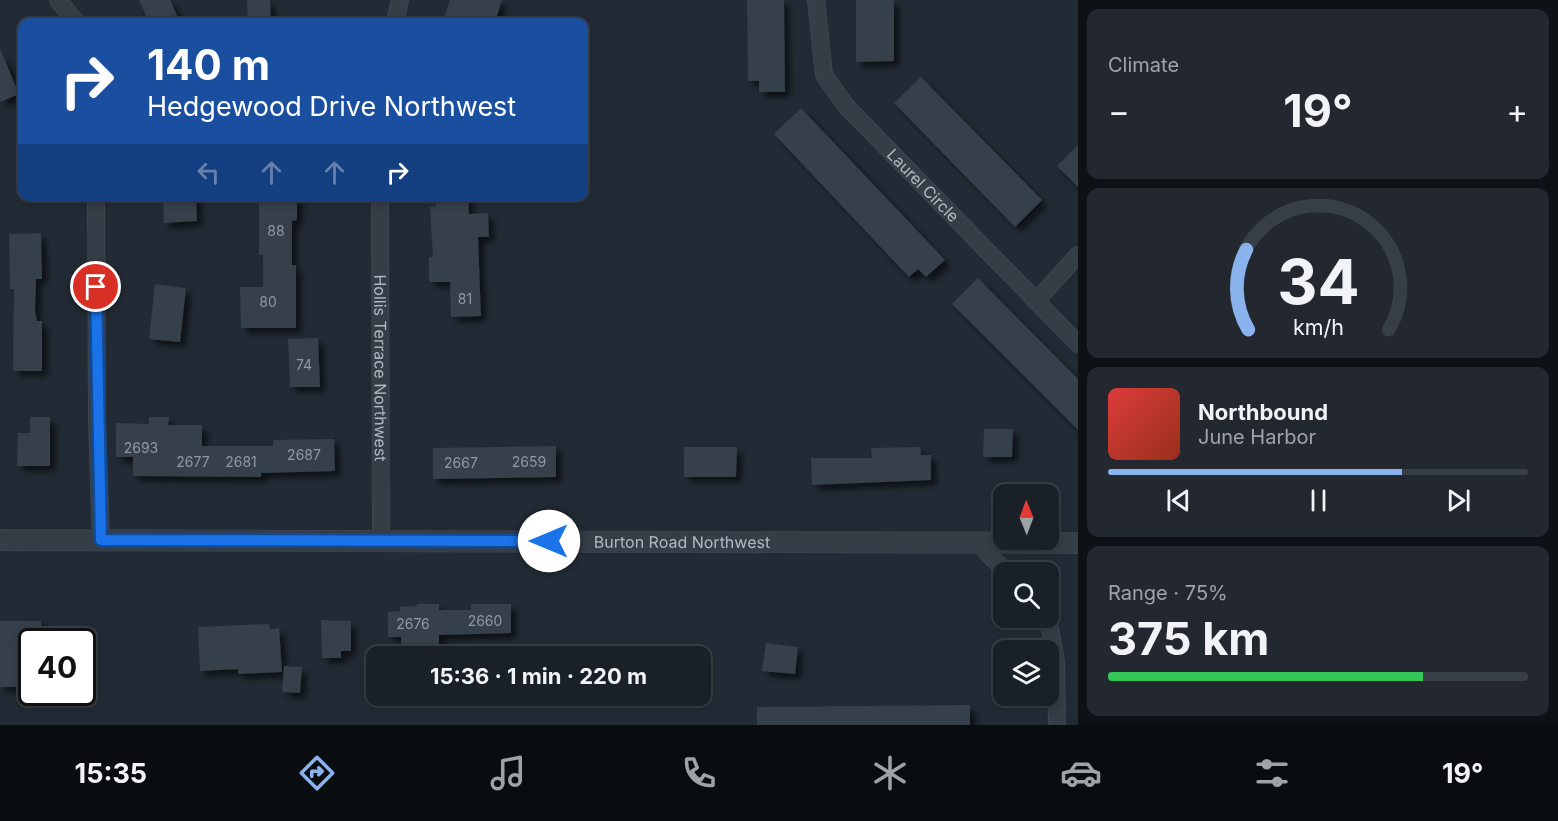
<!DOCTYPE html>
<meta charset="utf-8">
<style>
:root{--surface:#1a2028;--page:#232830;--text:#f1f3f6;--muted:#9fa3a8;--line:#383e45;--accent:#8ab3ed}
body{margin:0;font-family:Inter,sans-serif;background:var(--page);color:var(--text);height:100vh;display:flex;flex-direction:column;font-size:22px;white-space:nowrap}
*{box-sizing:border-box;margin:0}
p{font-size:20px;color:var(--muted)}
.icon{flex:none;width:33px;height:33px;fill:none;stroke:currentColor;stroke-width:2;stroke-linecap:round;stroke-linejoin:round}
.map{position:relative;flex:1;overflow:hidden}
.sheet{display:flex;flex-direction:column;gap:9px;padding:9px;background:#0e1216;width:480px}
.sheet>*{flex:none}
.top-card{position:absolute;left:18px;top:18px;width:570px;height:183px;border-radius:12px;box-shadow:0 3px 9px #0003,0 0 0 2px var(--line);background:#1a4fa0;color:#fff;overflow:hidden}
.needle{width:39px;rotate:359deg}
.controls{position:absolute;left:993px;top:484px;display:grid;gap:12px}
.controls a{display:grid;place-items:center;width:66px;height:66px;border-radius:12px;background:var(--surface);box-shadow:0 3px 9px #0003,0 0 0 2px var(--line);font-size:30px}
.speed{position:absolute;left:18px;top:628px;display:flex;gap:12px;font-size:30px;font-weight:700;text-align:center}
.speed>*{display:grid;place-content:center;width:78px;height:78px;border-radius:50%;background:var(--surface);box-shadow:0 3px 9px #0003,0 0 0 2px var(--line);line-height:1}
.speed .limit{border:3px solid #111;border-radius:9px;background:#fff;color:#111}
.pin{position:absolute;display:grid;place-items:center;width:51px;height:51px;color:#fff;margin:-26px;border:3px solid #fff;border-radius:50%;box-shadow:0 2px 6px #0007}
.me{position:absolute;width:66px;margin:-33px;rotate:270deg;stroke-linejoin:round;filter:drop-shadow(0 0 4px #0008)}
.turn{display:flex;align-items:center;gap:21px;height:126px;padding:0 30px;font-size:27px}
.turn .icon{width:78px;height:78px;stroke-width:2.5}
.turn b{display:block;font-size:42px;line-height:51px}
.lanes{display:flex;align-items:center;height:57px;padding:0 30px;background:#0003;justify-content:center;gap:30px;direction:ltr}
.lanes .off{opacity:.35}
.big{font-size:45px;font-weight:700;line-height:1.1}
.sheet .tile{flex:1;display:flex;flex-direction:column;justify-content:center;gap:9px;min-width:0;padding:0 21px;border-radius:12px;background:var(--page)}
.sheet .dial{align-items:center;gap:0}
.dial svg{height:156px;overflow:visible;fill:none;stroke:var(--line);stroke-width:7;stroke-linecap:round;text-anchor:middle}
.dial text{fill:var(--text);stroke:none}
.song{display:flex;align-items:center;gap:18px}
.cover{width:72px;height:72px;border-radius:9px;background:linear-gradient(135deg,hsl(0 70% 55%),hsl(10 70% 35%))}
.played{height:6px;border-radius:3px;background:linear-gradient(90deg,var(--accent) 70%,var(--line) 70%)}
.keys{display:flex;justify-content:space-around;direction:ltr}
.heat{display:flex;justify-content:space-between;align-items:center;font-size:33px;direction:ltr}
.charge{height:9px;border-radius:4px;background:linear-gradient(90deg,#34c759 75%,var(--line) 0)}
.trip{position:absolute;left:366px;top:646px;width:345px;height:60px;border-radius:12px;background:var(--surface);box-shadow:0 3px 9px #0003,0 0 0 2px var(--line);font-weight:700;line-height:60px;text-align:center}
.menu{display:flex;height:96px;justify-content:space-around;align-items:center;background:#0a0d10;color:var(--muted)}
.menu .icon{width:42px;height:42px}
.menu .active{color:var(--accent)}
.menu b{font-size:27px;color:var(--text)}
main{display:flex;flex:1;min-height:0}
.map>svg:first-child{display:block}
.building{fill:#353f4c;filter:url(#shadow)}
.lines{fill:none;stroke-linecap:round;stroke-linejoin:round}
.minor-casing{stroke:#3f4650;stroke-width:18}
.tertiary-casing{stroke:#3f4650;stroke-width:22}
.minor{stroke:#353d46;stroke-width:16}
.tertiary{stroke:#353d46;stroke-width:21}
.route-casing{stroke:#114b97;stroke-width:15}
.route{stroke:#1a73e8;stroke-width:10}
.labels{text-anchor:middle;stroke-width:6;stroke-linejoin:round;paint-order:stroke}
.number-label{font-size:14px;fill:#8f98a3}
.street-label{font-size:16px;fill:#b0b8c3;stroke:#1b222b}
</style>
<main>
<div class="map">
<svg width="1078" height="725" viewBox="0 0 1078 725">
<defs>
<filter id="shadow"><feDropShadow dx="5.5" dy="5.5" stdDeviation="3" flood-color="#0009"/></filter>
</defs>
<rect width="100%" height="100%" fill="#222b35"/>
<path class="building" d="M 139,0 L 170,0 L 180,22 L 149,22 Z
M 247,0 L 270,0 L 271,22 L 248,22 Z
M 450,0 L 502,0 L 495,22 L 462,22 L 444,17 Z
M 747,0 L 784,0 L 785,92 L 759,92 L 759,81 L 748,81 Z
M 856,0 L 894,0 L 894,61 L 856,62 Z
M 0,49 L 19,94 L 0,102 Z
M 921,77 L 1042,200 L 1015,227 L 894,103 Z
M 801,108 L 945,260 L 926,277 L 918,269 L 909,277 L 774,134 Z
M 1078,145 L 1078,187 L 1057,166 Z
M 163,196 L 196,196 L 197,221 L 164,223 Z
M 259,196 L 297,196 L 297,220 L 292,221 L 292,265 L 296,265 L 296,328 L 241,328 L 240,287 L 263,287 L 263,255 L 259,255 Z
M 437,196 L 468,196 L 469,214 L 488,213 L 489,237 L 478,237 L 481,316 L 451,317 L 450,282 L 429,282 L 429,257 L 433,257 L 430,207 L 435,207 Z
M 41,233 L 42,279 L 36,279 L 35,310 L 37,321 L 42,321 L 42,371 L 13,371 L 14,289 L 10,289 L 9,234 Z
M 978,278 L 1078,379 L 1078,430 L 952,304 Z
M 155,284 L 186,288 L 180,342 L 149,339 Z
M 318,338 L 320,387 L 290,387 L 288,339 Z
M 30,417 L 50,417 L 50,466 L 17,466 L 18,433 L 30,433 Z
M 149,417 L 169,417 L 168,425 L 202,425 L 202,446 L 273,446 L 273,440 L 334,439 L 335,471 L 261,473 L 261,477 L 133,476 L 133,457 L 116,457 L 116,423 L 149,424 Z
M 984,429 L 1013,429 L 1012,457 L 983,457 Z
M 556,446 L 556,477 L 433,479 L 433,448 Z
M 684,447 L 737,447 L 736,477 L 684,477 Z
M 920,447 L 921,455 L 931,455 L 931,480 L 812,485 L 811,458 L 872,458 L 871,448 Z
M 417,604 L 439,604 L 439,610 L 471,610 L 471,604 L 511,604 L 511,633 L 439,635 L 439,655 L 401,655 L 401,637 L 388,637 L 388,612 L 400,611 L 400,607 L 417,606 Z
M 321,620 L 351,621 L 351,651 L 341,651 L 341,658 L 322,658 Z
M 0,621 L 41,621 L 41,638 L 27,639 L 27,670 L 32,670 L 32,687 L 0,687 Z
M 269,624 L 270,629 L 279,628 L 282,672 L 238,674 L 238,669 L 200,671 L 198,627 Z
M 766,643 L 798,647 L 795,674 L 762,671 Z
M 284,666 L 302,667 L 300,693 L 282,692 Z
M 970,705 L 970,725 L 757,725 L 757,707 Z"/>
<g class="lines">
<defs>
<g id="minor">
<path d="M 58,0 L 76,22"/>
<path id="s1" d="M 816,0 L 824,75 L 846,106 L 1078,344"/>
<path d="M 395,22 L 400,0"/>
<path d="M 96,196 L 97,422 L 101,540"/>
<path id="s2" d="M 380,196 L 381,540"/>
<path d="M 1036,301 L 1078,255"/>
<path d="M 979,544 L 1007,573"/>
<path d="M 1048,618 L 1056,661 L 1057,725"/>
</g>
<g id="tertiary">
<path id="s3" d="M 0,540 L 1078,543"/>
</g>
</defs>
<use href="#minor" class="minor-casing"/>
<use href="#tertiary" class="tertiary-casing"/>
<use href="#minor" class="minor"/>
<use href="#tertiary" class="tertiary"/>
</g>
<g class="lines">
<defs>
<path id="route" d="M 96,287 L 101,540 L 549,541"/>
</defs>
<use href="#route" class="route-casing"/>
<use href="#route" class="route"/>
</g>
<g class="labels">
<g class="number-label">
<text x="276" y="236">88</text>
<text x="465" y="304">81</text>
<text x="268" y="307">80</text>
<text x="304" y="370">74</text>
<text x="141" y="453">2693</text>
<text x="304" y="460">2687</text>
<text x="193" y="467">2677</text>
<text x="241" y="467">2681</text>
<text x="529" y="467">2659</text>
<text x="461" y="468">2667</text>
<text x="485" y="626">2660</text>
<text x="413" y="629">2676</text>
</g>
<g class="street-label">
<text dy="6" stroke="none"><textPath href="#s1" startOffset="224">Laurel Circle</textPath></text>
<text dy="6" stroke="none"><textPath href="#s2" startOffset="172">Hollis Terrace Northwest</textPath></text>
<text dy="6" stroke="none"><textPath href="#s3" startOffset="682">Burton Road Northwest</textPath></text>
</g>
</g>
</svg>
<div class="controls">
<a><svg class="needle" viewBox="-14 -14 28 28"><path d="M0-13l5 13h-10z" fill="#e53935"/><path d="M0 13l5-13h-10z" fill="#9fa3a8"/></svg></a>
<a><svg class="icon" aria-label="search" viewBox="0 0 24 24"><circle cx="10" cy="10" r="6"/><path d="M15 15l6 6"/></svg></a>
<a><svg class="icon" aria-label="layers" viewBox="0 0 24 24"><path d="M12 4l9 5-9 5-9-5zM3 14l9 5 9-5"/></svg></a>
</div>
<div class="speed"><div class="limit">40</div></div>
<div class="pin" style="left:96px;top:287px;background:#d93025"><svg class="icon" aria-label="arrive" viewBox="0 0 24 24"><path d="M6 21V4h12l-3 4 3 4H6"/></svg></div>
<svg class="me" style="left:549px;top:541px" viewBox="-20 -20 40 40"><circle r="19" fill="#fff"/><path d="M0-13L10 11 0 6-10 11z" fill="#1a73e8"/></svg>
<div class="trip">15:36 · 1 min · 220 m</div>
<div class="top-card">
<div class="turn"><svg class="icon" aria-label="right" viewBox="0 0 24 24"><path d="M7 20v-9h11M14 6l5 5-5 5"/></svg><div><b>140 m</b>Hedgewood Drive Northwest</div></div>
<div class="lanes"><svg class="icon off" aria-label="left" viewBox="0 0 24 24"><path d="M17 20v-9H6M10 6l-5 5 5 5"/></svg><svg class="icon off" aria-label="ahead" viewBox="0 0 24 24"><path d="M12 20V5M6 11l6-6 6 6"/></svg><svg class="icon off" aria-label="ahead" viewBox="0 0 24 24"><path d="M12 20V5M6 11l6-6 6 6"/></svg><svg class="icon" aria-label="right" viewBox="0 0 24 24"><path d="M7 20v-9h11M14 6l5 5-5 5"/></svg></div>
</div>
</div>
<section class="sheet">
<div class="tile"><p>Climate</p>
<div class="heat"><a>−</a><b class="big">19°</b><a>+</a></div>
</div>
<div class="tile dial"><svg viewBox="0 0 100 80">
<path d="M14 69A42 42 0 1 1 86 69"/>
<path d="M14 69A42 42 0 0 1 13 28" stroke="#8ab3ed"/>
<text x="50" y="56" font-size="32" font-weight="700">34</text>
<text x="50" y="72" font-size="11">km/h</text>
</svg></div>
<div class="tile">
<div class="song"><i class="cover"></i><div><b>Northbound</b><p>June Harbor</p></div></div>
<div class="played"></div>
<div class="keys"><svg class="icon" aria-label="previous" viewBox="0 0 24 24"><path d="M18 5L8 12l10 7zM5 5v14"/></svg><svg class="icon" aria-label="pause" viewBox="0 0 24 24"><path d="M8 5v14M16 5v14"/></svg><svg class="icon" aria-label="next" viewBox="0 0 24 24"><path d="M6 5l10 7-10 7zM19 5v14"/></svg></div>
</div>
<div class="tile"><p>Range · 75%</p><b class="big">375 km</b><div class="charge"></div></div>
</section>
</main>
<nav class="menu">
<b>15:35</b>
<svg class="icon active" aria-label="directions" viewBox="0 0 24 24"><path d="M12 3l9 9-9 9-9-9zM9 14v-3h6M13 9l2 2-2 2"/></svg>
<svg class="icon" aria-label="music" viewBox="0 0 24 24"><path d="M9 18V5l10-2v13"/><circle cx="6" cy="18" r="3"/><circle cx="16" cy="16" r="3"/></svg>
<svg class="icon" aria-label="phone" viewBox="0 0 24 24"><path d="M5 4h4l2 5-3 2q2 4 5 5l2-3 5 2v4C11 20 4 13 5 4z"/></svg>
<svg class="icon" aria-label="climate" viewBox="0 0 24 24"><path d="M12 3v18M4 7l16 10M4 17L20 7"/></svg>
<svg class="icon" aria-label="car" viewBox="0 0 24 24"><path d="M5 17H2v-5l4-1 3-4h7l3 4 3 1v5h-3M9 17h6M6 11h13"/><circle cx="7" cy="17" r="2"/><circle cx="17" cy="17" r="2"/></svg>
<svg class="icon" aria-label="filters" viewBox="0 0 24 24"><path d="M4 7h16M4 17h16"/><circle cx="9" cy="7" r="2"/><circle cx="15" cy="17" r="2"/></svg>
<b>19°</b>
</nav>
